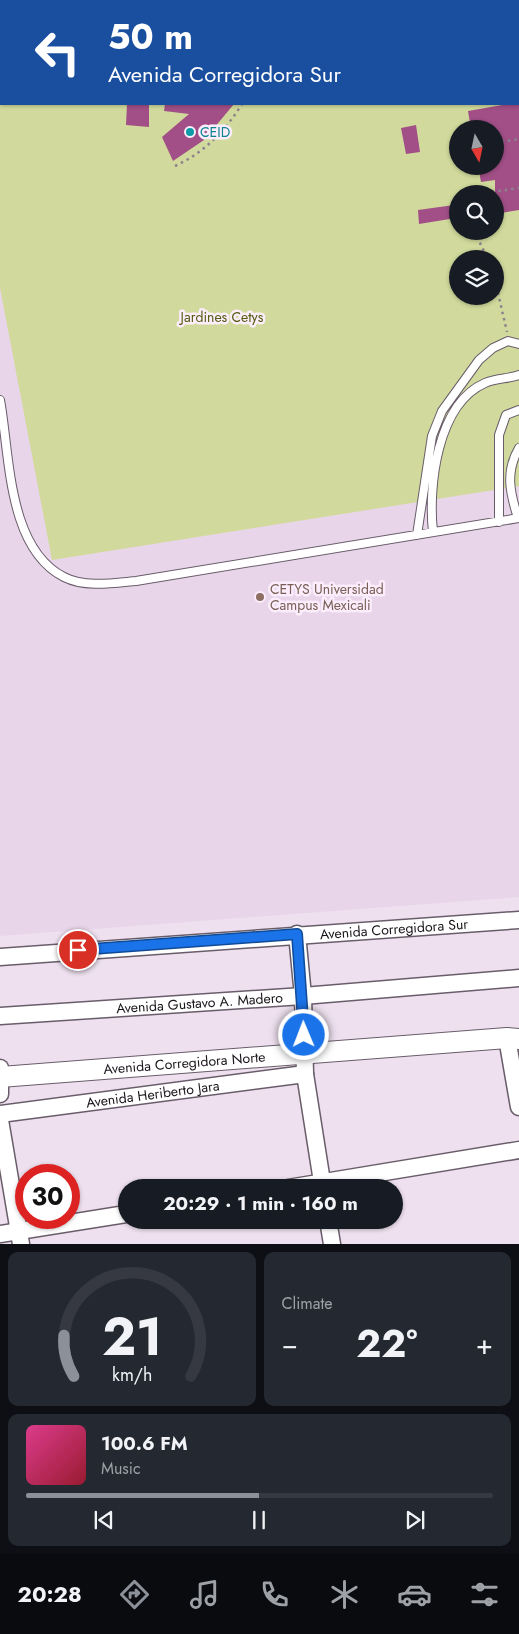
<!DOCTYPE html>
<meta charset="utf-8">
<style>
:root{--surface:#171b24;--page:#242831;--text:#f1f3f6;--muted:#9ea1a6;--line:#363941;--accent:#8c9099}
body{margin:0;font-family:Jost,sans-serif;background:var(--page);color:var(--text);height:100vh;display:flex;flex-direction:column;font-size:19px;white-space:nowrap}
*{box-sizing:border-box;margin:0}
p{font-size:16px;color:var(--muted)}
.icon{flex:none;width:28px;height:28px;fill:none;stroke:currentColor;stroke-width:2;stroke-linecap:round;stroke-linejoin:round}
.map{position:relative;height:1244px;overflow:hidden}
.side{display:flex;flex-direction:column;gap:8px;padding:8px;background:#0d0f14;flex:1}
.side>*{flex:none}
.guide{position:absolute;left:0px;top:0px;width:520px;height:105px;box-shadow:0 1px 4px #0004;background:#1a4fa0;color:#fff;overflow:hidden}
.needle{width:32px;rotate:171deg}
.buttons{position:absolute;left:449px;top:120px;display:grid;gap:10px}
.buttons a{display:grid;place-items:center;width:55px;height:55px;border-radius:50%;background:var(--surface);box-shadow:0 1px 4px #0004;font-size:25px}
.speed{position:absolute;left:15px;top:1164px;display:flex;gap:10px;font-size:25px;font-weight:700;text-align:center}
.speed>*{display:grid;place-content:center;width:65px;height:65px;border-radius:50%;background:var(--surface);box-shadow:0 1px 4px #0004;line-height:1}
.speed .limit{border:8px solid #d22;background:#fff;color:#111}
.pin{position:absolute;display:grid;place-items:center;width:42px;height:42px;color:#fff;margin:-21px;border:2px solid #fff;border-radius:50%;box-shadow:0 1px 5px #0007}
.me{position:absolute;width:55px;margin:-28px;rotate:359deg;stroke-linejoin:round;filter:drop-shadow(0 0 4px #0008)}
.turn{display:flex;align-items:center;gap:18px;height:105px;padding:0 25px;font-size:22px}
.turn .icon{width:65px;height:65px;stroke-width:2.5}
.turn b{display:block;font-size:35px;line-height:42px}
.big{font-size:38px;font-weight:700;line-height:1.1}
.side .card{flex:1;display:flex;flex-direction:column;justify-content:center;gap:8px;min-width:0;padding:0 18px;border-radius:10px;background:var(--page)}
.side .dial{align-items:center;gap:0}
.dial svg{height:130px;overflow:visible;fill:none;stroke:var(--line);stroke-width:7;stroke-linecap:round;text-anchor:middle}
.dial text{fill:var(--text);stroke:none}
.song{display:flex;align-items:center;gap:15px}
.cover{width:60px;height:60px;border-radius:8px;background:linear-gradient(135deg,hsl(330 70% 55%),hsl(350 70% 35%))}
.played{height:5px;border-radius:2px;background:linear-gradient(90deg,var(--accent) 50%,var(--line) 50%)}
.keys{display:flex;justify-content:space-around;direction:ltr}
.heat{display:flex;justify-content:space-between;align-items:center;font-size:28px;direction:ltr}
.side .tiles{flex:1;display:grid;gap:8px;grid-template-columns:1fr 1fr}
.card:last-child{grid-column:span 2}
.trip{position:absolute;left:118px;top:1179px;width:285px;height:50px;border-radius:25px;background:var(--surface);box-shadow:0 1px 4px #0004;font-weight:700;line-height:50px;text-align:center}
.tab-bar{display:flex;height:80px;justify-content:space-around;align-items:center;background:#090b0e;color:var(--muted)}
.tab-bar .icon{width:35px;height:35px}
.tab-bar .on{color:var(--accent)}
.tab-bar b{font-size:22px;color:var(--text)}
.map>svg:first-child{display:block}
.built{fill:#e9d5ea;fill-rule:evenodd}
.green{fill:#d1da9c;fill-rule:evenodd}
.building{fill:#a14f86}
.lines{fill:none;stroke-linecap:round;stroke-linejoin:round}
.service-casing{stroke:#695d6a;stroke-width:10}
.minor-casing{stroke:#695d6a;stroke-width:19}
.tertiary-casing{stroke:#695d6a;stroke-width:22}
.path{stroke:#8d838d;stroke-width:2.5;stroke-dasharray:2.5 4;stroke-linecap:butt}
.service{stroke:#fff;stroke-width:8}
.minor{stroke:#fff;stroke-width:16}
.tertiary{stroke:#fff;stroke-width:20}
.route-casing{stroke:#114b97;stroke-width:12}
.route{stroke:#1a73e8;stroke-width:9}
.culture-dot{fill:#0f9aa8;stroke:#fbedfc;stroke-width:2}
.education-dot{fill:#8d6e63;stroke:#fbedfc;stroke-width:2}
.labels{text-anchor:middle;stroke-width:5;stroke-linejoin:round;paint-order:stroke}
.culture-label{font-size:14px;fill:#0d838f;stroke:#fbedfc;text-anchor:start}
.park-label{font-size:14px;fill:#535a0d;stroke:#fbedfc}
.education-label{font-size:14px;fill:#785e54;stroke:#fbedfc;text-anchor:start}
.street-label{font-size:14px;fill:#191419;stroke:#fbedfc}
</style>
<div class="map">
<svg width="519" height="1244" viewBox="0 0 519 1244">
<rect width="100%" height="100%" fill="#eee0ef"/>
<path class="built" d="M 0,0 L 519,0 L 519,897 L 0,936 ZM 1,1 L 519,1 L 519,104 L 1,104 ZM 458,129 L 495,129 L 495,166 L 458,166 ZM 458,194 L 495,194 L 495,231 L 458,231 ZM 458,259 L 495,259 L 495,296 L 458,296 Z"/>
<path class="green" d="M 0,0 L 519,0 L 519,486 L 52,560 L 0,288 ZM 1,1 L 519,1 L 519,104 L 1,104 ZM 458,129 L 495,129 L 495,166 L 458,166 ZM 458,194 L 495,194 L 495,231 L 458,231 ZM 458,259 L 495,259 L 495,296 L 458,296 Z"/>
<path class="building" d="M 127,104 L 149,104 L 149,127 L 126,125 Z
M 165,104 L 234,104 L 204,140 L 173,161 L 162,137 L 189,114 L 164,111 Z
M 508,104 L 519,104 L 519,210 L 495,214 L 495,180 L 481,182 L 478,166 L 495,166 L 495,129 L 471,129 L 468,111 Z
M 416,125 L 420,152 L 406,154 L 401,128 Z
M 454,205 L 456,218 L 419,224 L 418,210 Z"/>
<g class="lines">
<defs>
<path id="service" d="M 8,0 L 8,1
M 0,85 L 1,86
M 0,400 C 10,454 7,548 64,577 C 85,588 114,583 136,581 L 519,518
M 518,518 C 510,493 505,472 519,448
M 499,522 L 499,435 L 506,415 L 519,410
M 433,532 C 428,486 437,404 485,383 C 496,378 508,379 519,375
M 417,535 L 432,436 L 442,411 L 479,360 L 493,348 L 508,341 L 519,344"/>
<g id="minor">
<path d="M 297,934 L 303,996 L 305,1074 L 323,1188"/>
<path id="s1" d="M 0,957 L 519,920"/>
<path id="s2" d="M 0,1016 L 303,996 L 519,978"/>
<path d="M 507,1038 L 519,1107"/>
<path d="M 0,1068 L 0,1094"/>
<path id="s3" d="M 0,1114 L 305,1074"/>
<path d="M 0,1120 L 21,1244"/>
<path d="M 288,1188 L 519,1150"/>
<path d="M 328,1220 L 332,1244"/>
<path d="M 0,1234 L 126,1214"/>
</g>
<g id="tertiary">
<path id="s4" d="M 0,1077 L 507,1038 L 519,1039"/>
</g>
</defs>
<use href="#service" class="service-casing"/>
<use href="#minor" class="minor-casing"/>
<use href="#tertiary" class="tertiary-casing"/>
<path class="path" d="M 203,0 L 205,1
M 243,0 L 244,1
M 495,143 L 519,139
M 175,166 C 205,152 225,131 242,104
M 479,194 L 519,188
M 474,231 L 488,259
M 495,280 L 507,332"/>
<use href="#service" class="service"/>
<use href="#minor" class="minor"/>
<use href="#tertiary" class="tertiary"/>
</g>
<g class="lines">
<defs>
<path id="route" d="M 78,950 L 297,934 L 304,1035"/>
</defs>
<use href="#route" class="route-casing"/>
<use href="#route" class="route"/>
</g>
<circle class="culture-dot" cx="190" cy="132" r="5"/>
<circle class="education-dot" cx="260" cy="597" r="5"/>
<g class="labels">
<g class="culture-label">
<text x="200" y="137">CEID</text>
</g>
<g class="park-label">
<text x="222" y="322">Jardines Cetys</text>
</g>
<g class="education-label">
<text x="270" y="594">CETYS Universidad<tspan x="270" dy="16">Campus Mexicali</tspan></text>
</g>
<g class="street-label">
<text dy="5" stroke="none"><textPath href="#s1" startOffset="395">Avenida Corregidora Sur</textPath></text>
<text dy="5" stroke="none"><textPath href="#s2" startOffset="200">Avenida Gustavo A. Madero</textPath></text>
<text dy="5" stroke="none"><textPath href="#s4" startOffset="185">Avenida Corregidora Norte</textPath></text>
<text dy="5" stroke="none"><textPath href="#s3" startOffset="154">Avenida Heriberto Jara</textPath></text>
</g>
</g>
</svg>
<div class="buttons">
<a><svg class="needle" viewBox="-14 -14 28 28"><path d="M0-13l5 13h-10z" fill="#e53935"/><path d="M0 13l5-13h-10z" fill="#9ea1a6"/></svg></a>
<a><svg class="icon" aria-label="search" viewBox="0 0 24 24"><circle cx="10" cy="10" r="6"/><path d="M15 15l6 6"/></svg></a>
<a><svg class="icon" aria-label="layers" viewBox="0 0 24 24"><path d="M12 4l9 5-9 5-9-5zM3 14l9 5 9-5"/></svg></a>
</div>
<div class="speed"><div class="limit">30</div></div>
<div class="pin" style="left:78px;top:950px;background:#d93025"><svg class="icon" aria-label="arrive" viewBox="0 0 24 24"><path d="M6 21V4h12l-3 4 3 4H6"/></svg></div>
<svg class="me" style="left:304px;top:1035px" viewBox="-20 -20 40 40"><circle r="17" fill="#1a73e8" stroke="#fff" stroke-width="3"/><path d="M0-11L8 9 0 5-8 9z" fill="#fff"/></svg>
<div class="trip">20:29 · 1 min · 160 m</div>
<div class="guide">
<div class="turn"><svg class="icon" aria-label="left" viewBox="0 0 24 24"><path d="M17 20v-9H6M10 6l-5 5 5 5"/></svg><div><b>50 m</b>Avenida Corregidora Sur</div></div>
</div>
</div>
<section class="side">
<div class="tiles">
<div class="card dial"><svg viewBox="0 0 100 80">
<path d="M14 69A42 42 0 1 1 86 69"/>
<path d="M14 69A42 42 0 0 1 8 44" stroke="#8c9099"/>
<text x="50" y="56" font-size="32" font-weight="700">21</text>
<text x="50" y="72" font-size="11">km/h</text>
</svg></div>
<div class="card"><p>Climate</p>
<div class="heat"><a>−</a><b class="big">22°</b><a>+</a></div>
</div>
<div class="card">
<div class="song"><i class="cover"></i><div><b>100.6 FM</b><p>Music</p></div></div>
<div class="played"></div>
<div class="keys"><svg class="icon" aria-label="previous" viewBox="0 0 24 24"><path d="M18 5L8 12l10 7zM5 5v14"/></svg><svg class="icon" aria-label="pause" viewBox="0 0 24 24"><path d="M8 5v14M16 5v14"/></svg><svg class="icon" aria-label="next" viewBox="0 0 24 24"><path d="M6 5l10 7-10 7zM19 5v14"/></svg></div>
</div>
</div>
</section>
<nav class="tab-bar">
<b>20:28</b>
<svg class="icon on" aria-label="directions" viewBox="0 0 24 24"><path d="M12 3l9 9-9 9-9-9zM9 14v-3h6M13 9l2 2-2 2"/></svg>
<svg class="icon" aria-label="music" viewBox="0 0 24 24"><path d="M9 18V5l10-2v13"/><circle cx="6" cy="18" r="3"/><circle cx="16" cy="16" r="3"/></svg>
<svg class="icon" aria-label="phone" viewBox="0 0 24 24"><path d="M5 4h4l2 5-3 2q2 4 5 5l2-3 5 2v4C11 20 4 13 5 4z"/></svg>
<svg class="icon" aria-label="climate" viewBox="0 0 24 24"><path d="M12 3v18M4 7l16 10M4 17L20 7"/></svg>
<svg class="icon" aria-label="car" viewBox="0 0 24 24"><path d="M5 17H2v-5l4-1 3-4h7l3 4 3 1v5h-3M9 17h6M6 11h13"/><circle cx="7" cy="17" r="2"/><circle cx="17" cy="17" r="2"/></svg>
<svg class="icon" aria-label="filters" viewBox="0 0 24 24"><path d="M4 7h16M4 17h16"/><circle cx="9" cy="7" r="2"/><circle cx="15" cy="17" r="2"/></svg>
</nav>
